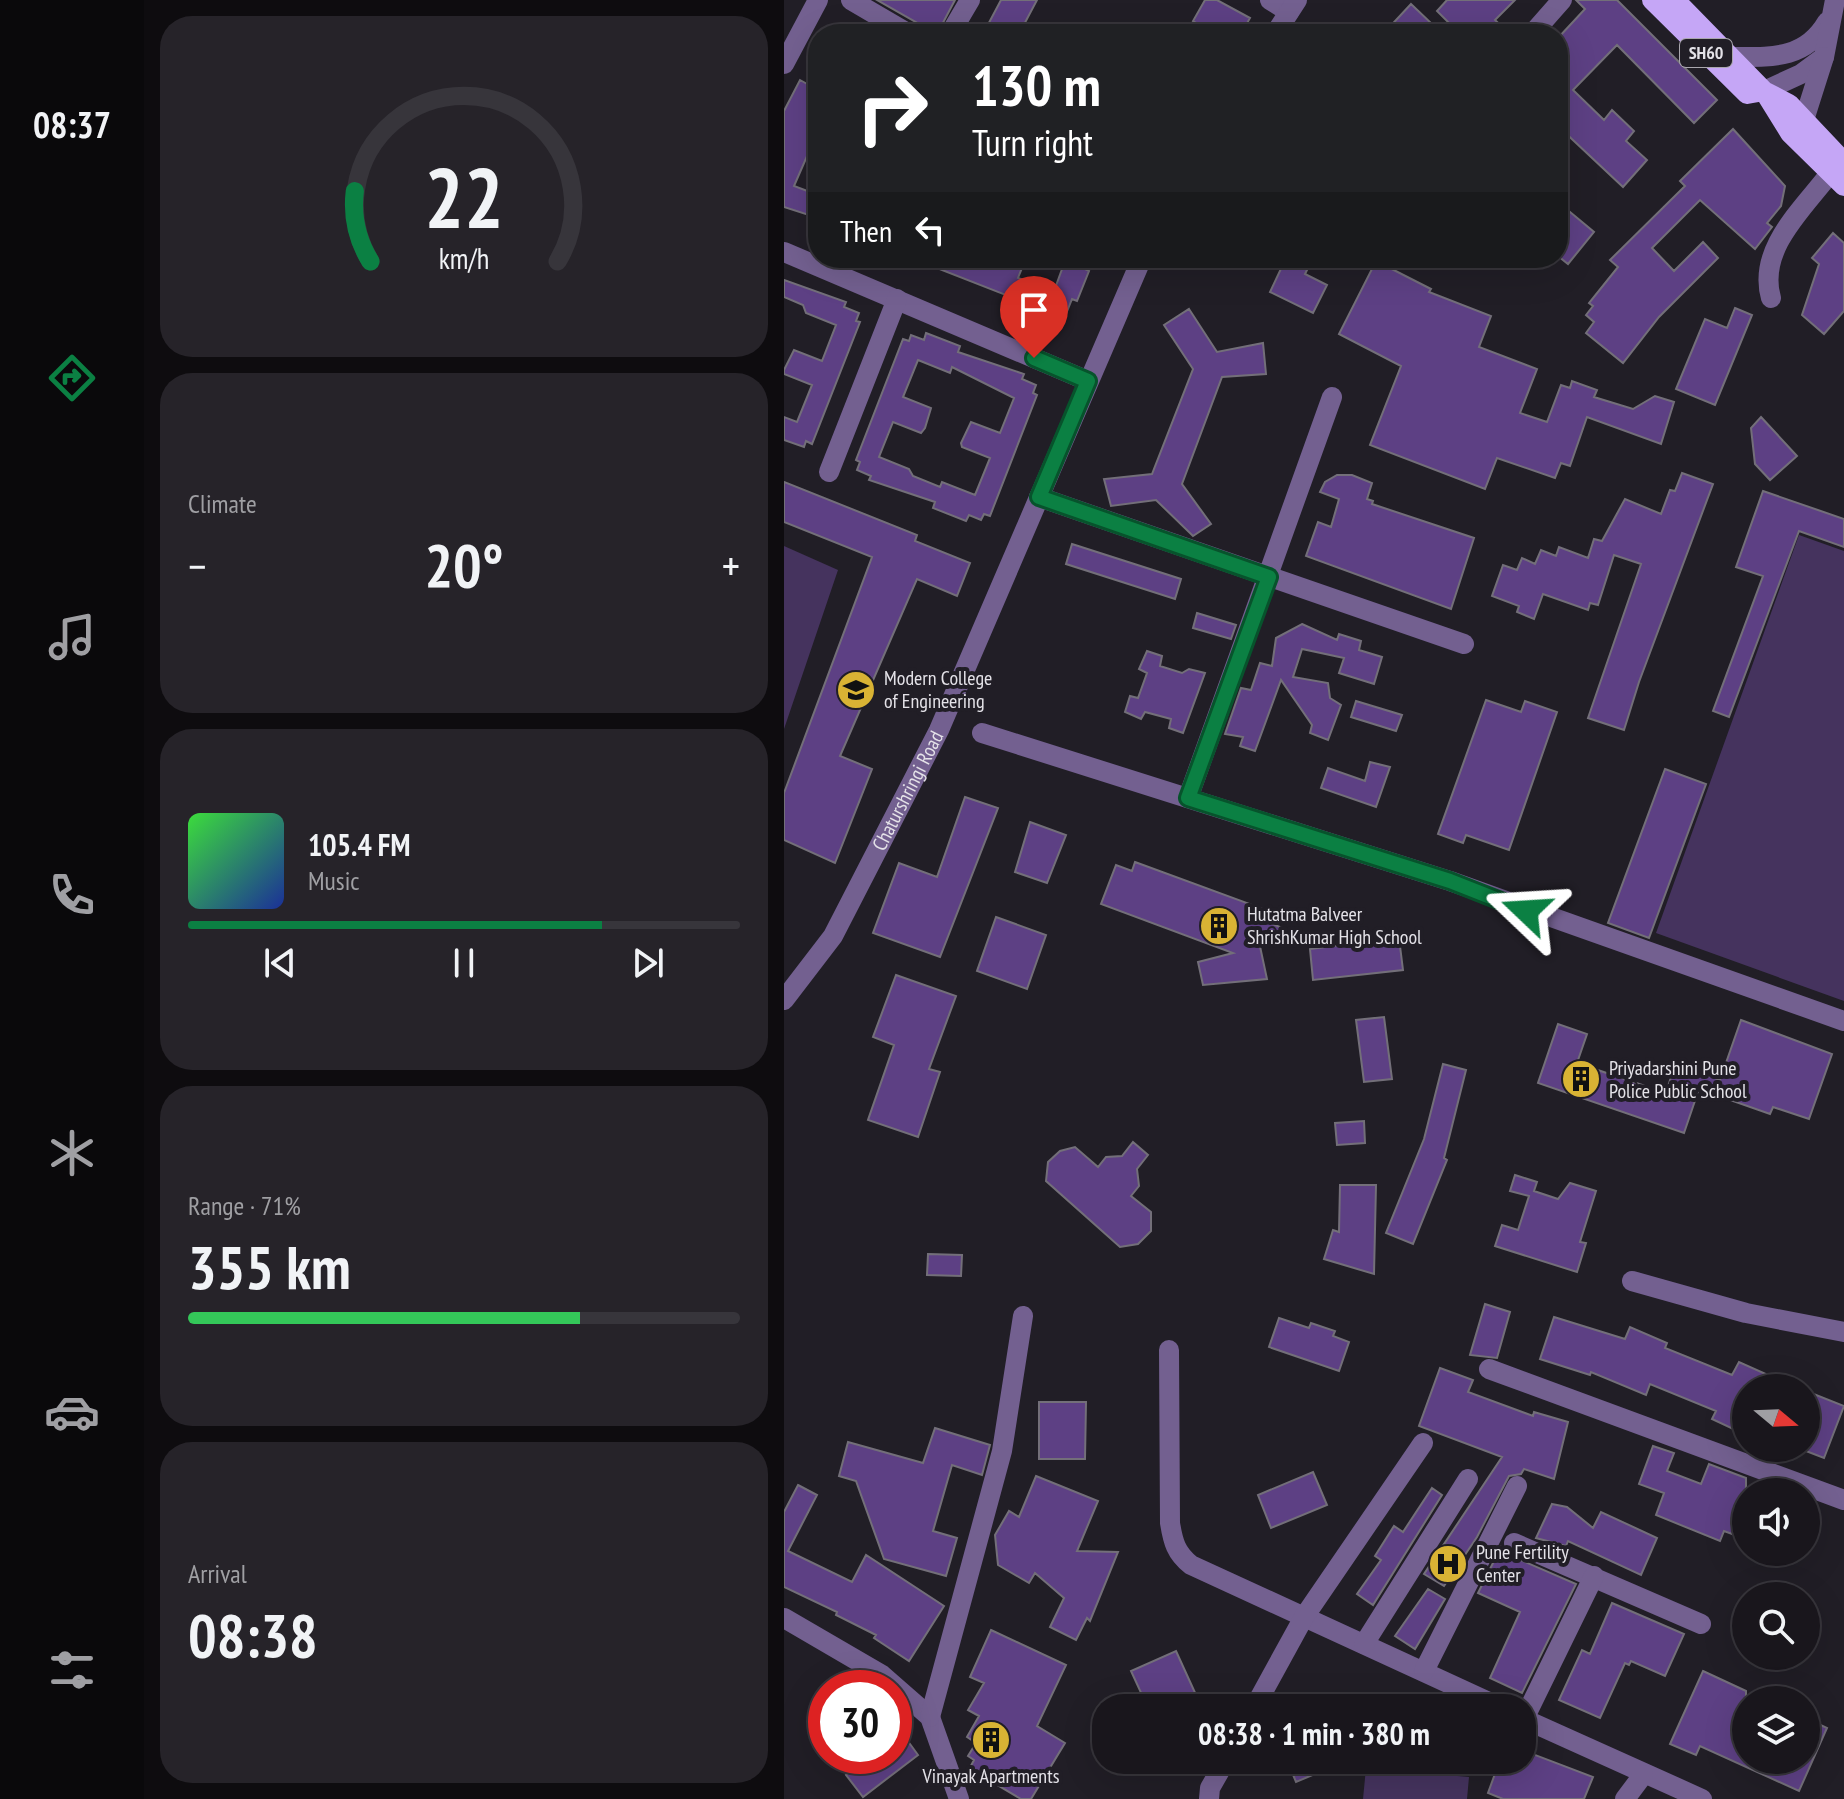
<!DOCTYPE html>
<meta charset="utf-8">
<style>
:root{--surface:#19161c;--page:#262329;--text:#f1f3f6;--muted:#9f9fa3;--line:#37353b;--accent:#0b8043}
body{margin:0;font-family:"PT Sans Narrow",sans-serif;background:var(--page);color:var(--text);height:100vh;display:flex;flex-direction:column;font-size:30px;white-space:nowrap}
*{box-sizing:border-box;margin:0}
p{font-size:26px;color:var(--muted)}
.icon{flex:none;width:44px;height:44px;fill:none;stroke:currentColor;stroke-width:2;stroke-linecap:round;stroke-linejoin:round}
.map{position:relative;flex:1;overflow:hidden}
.details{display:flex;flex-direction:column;gap:16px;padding:16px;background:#0e0c0f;width:640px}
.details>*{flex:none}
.banner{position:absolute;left:24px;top:24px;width:760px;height:244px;border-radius:32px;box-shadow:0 8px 32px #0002,0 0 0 2px var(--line);background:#202124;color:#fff;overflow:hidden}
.needle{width:52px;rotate:109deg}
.fabs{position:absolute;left:948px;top:1374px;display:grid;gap:16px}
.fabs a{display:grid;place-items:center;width:88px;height:88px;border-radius:50%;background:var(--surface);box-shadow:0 8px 32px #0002,0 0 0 2px var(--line);font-size:40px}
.speed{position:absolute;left:24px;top:1670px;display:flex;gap:16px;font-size:40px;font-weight:700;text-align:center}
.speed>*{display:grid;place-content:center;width:104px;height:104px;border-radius:50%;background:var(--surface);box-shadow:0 8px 32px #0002,0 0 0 2px var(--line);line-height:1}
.speed .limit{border:12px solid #d22;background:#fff;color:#111}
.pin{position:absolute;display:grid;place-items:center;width:68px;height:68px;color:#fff;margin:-82px -34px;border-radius:50% 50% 50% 0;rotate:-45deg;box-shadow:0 0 8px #0007}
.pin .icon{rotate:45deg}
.me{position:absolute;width:88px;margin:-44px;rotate:290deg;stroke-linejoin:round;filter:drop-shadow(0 0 6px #0008)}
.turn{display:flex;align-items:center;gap:28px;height:168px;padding:0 32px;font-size:36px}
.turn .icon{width:104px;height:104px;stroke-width:2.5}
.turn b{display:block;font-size:56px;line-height:68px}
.then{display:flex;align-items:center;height:76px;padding:0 32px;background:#0003;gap:16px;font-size:30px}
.big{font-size:60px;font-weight:700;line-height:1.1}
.details .card{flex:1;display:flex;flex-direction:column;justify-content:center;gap:12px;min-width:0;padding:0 28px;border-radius:32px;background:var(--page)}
.details .dial{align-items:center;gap:0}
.dial svg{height:208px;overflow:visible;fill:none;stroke:var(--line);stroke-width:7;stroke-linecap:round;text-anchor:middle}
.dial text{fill:var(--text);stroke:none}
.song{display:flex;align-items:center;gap:24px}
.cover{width:96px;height:96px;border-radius:12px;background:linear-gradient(135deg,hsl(120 70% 55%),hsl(230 70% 35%))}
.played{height:8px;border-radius:4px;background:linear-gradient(90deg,var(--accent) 75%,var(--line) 75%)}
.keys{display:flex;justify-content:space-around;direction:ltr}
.heat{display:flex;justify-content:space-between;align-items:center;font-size:44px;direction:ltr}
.charge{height:12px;border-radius:6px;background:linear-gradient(90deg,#34c759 71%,var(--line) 0)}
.trip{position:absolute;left:308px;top:1694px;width:444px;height:80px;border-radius:32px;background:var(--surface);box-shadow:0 8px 32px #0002,0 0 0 2px var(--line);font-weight:700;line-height:80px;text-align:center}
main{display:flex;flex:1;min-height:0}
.dock{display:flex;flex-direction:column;width:144px;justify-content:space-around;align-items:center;background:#0a090b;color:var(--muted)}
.dock .icon{width:56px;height:56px}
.dock .active{color:var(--accent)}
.dock b{font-size:36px;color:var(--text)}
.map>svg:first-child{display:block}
.green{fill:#45335e}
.building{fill:#5d4084;stroke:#736f79;stroke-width:2;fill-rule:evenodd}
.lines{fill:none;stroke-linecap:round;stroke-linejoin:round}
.minor{stroke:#736090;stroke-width:20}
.major{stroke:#c5a6f6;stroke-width:20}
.route-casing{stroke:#07532c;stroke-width:20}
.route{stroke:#0b8043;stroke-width:14}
.labels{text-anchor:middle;stroke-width:8;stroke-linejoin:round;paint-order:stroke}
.shield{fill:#211e26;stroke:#aaa7ae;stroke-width:2}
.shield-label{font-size:18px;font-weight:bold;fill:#e4e2e8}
.poi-label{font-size:20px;fill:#e4e2e8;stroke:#211e26;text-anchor:start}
.street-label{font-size:20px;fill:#e4e2e8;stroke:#211e26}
</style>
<main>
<nav class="dock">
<b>08:37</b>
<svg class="icon active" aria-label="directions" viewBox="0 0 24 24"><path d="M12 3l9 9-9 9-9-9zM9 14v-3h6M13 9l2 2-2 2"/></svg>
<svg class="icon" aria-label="music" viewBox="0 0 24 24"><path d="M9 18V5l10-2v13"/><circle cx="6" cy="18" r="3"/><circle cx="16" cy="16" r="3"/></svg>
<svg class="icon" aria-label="phone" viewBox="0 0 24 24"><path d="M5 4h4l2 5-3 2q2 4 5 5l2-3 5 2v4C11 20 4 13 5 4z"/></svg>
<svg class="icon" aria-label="climate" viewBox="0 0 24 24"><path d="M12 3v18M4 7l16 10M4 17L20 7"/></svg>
<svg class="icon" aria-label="car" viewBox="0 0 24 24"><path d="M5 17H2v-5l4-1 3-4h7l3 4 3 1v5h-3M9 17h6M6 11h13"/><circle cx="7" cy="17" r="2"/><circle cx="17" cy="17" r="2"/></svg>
<svg class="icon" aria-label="filters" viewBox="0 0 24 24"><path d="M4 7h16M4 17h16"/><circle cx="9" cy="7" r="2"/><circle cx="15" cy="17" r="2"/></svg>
</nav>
<section class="details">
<div class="card dial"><svg viewBox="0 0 100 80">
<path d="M14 69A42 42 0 1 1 86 69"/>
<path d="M14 69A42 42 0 0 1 8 42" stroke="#0b8043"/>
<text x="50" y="56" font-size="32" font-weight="700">22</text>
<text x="50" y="72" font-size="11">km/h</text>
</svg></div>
<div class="card"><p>Climate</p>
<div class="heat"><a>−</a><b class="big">20°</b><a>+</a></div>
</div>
<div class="card">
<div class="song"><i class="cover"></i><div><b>105.4 FM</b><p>Music</p></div></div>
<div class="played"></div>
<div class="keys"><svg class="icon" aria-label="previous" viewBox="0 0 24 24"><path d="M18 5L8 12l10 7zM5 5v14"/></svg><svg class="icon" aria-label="pause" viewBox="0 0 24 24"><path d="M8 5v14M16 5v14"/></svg><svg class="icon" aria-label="next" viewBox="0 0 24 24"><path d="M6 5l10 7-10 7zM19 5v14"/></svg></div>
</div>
<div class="card"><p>Range · 71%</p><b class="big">355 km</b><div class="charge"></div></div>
<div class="card"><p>Arrival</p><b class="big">08:38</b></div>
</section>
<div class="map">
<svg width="1060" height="1799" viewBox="0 0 1060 1799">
<rect width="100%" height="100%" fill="#211e26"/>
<path class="green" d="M 1015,535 L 1060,551 L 1060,1001 L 872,933 Z
M 0,546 L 54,570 L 0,729 Z
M 582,1768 L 685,1777 L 683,1799 L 579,1799 Z"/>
<path class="building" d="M 93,0 L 171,0 L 153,34 Z
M 217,0 L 253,0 L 235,34 L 199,34 Z
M 421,0 L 433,0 L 466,18 L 457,34 L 432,34 L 409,21 Z
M 663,0 L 731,0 L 711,20 L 726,34 L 676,34 L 653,11 Z
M 792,0 L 833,0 L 933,100 L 910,123 L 833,45 L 789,90 L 820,120 L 828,110 L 850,131 L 842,141 L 863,160 L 839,187 L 774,126 L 774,38 L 801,9 Z
M 627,4 L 648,24 L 639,34 L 599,34 Z
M 16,80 L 34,90 L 34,131 L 10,186 L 34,195 L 34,218 L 0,207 L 0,111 Z
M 949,129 L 1001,186 L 997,206 L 983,223 L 988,227 L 971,249 L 916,200 L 868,248 L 890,271 L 919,242 L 934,258 L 875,317 L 839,363 L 802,333 L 810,322 L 802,315 L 809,306 L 805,303 L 834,267 L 826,260 L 901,186 L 896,181 Z
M 774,202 L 810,232 L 784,264 L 774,256 Z
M 1049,233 L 1060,243 L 1060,311 L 1040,334 L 1018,315 L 1035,264 L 1028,258 Z
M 187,258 L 210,267 L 214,258 L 242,258 L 234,278 L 270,291 L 281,261 L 290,258 L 303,263 L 301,269 L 305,271 L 293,301 L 288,299 L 282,314 L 274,311 L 273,315 L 130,259 Z
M 502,258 L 529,258 L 521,274 L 543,285 L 529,313 L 486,292 Z
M 592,261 L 647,289 L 645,292 L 707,316 L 695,347 L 753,369 L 736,413 L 763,422 L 777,385 L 786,388 L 788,381 L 813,390 L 810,397 L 849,409 L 871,396 L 890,402 L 877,444 L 803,417 L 786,466 L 777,463 L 771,478 L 713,458 L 701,489 L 586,445 L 617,366 L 555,334 Z
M 0,280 L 62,302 L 60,307 L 75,313 L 72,321 L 76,322 L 28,444 L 22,441 L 20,447 L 0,440 L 0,417 L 13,422 L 28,385 L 0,374 L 0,370 L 10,350 L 38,361 L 52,325 L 22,313 L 19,305 L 0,297 Z
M 951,308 L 968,315 L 931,405 L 892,389 L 921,319 L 943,328 Z
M 405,309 L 433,352 L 479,343 L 482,374 L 438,377 L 398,484 L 427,524 L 409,536 L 372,500 L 327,506 L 320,479 L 368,474 L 409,369 L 380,325 Z
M 142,333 L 176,346 L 174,352 L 240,374 L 238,379 L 252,385 L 249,393 L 253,395 L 206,516 L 200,514 L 197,520 L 185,515 L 182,521 L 149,508 L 151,502 L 85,480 L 87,476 L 73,470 L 76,462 L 72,460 L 119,339 L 125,341 L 127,335 L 140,340 ZM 134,360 L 166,373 L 168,367 L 230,398 L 216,433 L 187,422 L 177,443 L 178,447 L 206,458 L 191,495 L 158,482 L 156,487 L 129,476 L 125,469 L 95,457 L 109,422 L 137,433 L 141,428 L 147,408 L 119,397 Z
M 977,417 L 1013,456 L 986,480 L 971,464 L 967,428 Z
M 898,473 L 929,484 L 855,682 L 840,730 L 804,718 L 857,564 L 830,555 L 814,605 L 806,603 L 804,610 L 759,594 L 750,619 L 733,612 L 735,606 L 708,596 L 719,565 L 733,570 L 738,558 L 751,564 L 757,550 L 772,556 L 775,547 L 804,558 L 810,539 L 818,541 L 841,499 L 877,514 L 886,490 L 891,491 Z
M 553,475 L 568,475 L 588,483 L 583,499 L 589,501 L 588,504 L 690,538 L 667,609 L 522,556 L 534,522 L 547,527 L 555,499 L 536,492 L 541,482 Z
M 0,482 L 133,535 L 131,541 L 186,563 L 173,596 L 133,579 L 56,756 L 88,769 L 51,863 L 0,840 L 0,793 L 88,557 L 0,522 Z
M 979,491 L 1060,519 L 1060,547 L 1015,531 L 945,717 L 929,711 L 979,576 L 952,567 Z
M 288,544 L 397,579 L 391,599 L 282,564 Z
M 413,613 L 452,625 L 447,639 L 409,628 Z
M 518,624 L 553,640 L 555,634 L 577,641 L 575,650 L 598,657 L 590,684 L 555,673 L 560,658 L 518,649 L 509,677 L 544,683 L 546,698 L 557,705 L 544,740 L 526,733 L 528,725 L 497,680 L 471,751 L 456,746 L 459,737 L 441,734 L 457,688 L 467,690 L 476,663 L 488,666 L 492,638 Z
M 363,651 L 378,656 L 376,666 L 398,673 L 405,669 L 421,673 L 399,733 L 385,728 L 387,719 L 361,712 L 357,719 L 341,712 L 346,696 L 354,698 L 363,673 L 355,669 Z
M 702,700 L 737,712 L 741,701 L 773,712 L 725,850 L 682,835 L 679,843 L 654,834 Z
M 572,701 L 618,715 L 612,731 L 567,717 Z
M 586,762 L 606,767 L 592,807 L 537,788 L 544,768 L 581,781 Z
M 881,769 L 922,784 L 865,938 L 824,923 Z
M 181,797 L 214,808 L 156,957 L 89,933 L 115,863 L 153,877 Z
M 246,822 L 282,835 L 263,883 L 231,872 Z
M 351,862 L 490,913 L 486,923 L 501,929 L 495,945 L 474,937 L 483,979 L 419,985 L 414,962 L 449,953 L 317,904 L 332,865 L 348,871 Z
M 212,917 L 262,935 L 243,989 L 193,971 Z
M 615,938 L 619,970 L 529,980 L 526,949 Z
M 112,975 L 172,996 L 145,1069 L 156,1072 L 134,1137 L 84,1120 L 110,1045 L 89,1037 Z
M 600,1017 L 608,1079 L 580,1082 L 572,1020 Z
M 957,1020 L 1048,1054 L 1025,1119 L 989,1107 L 986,1114 L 915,1089 L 900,1133 L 754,1083 L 774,1024 L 803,1034 L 793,1063 L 882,1093 L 891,1064 L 936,1080 Z
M 659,1064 L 682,1070 L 660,1158 L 663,1160 L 629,1244 L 602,1233 L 640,1139 Z
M 580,1121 L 581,1143 L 553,1145 L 551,1123 Z
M 349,1142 L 364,1155 L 353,1169 L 355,1186 L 347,1196 L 367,1212 L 367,1231 L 354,1244 L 336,1247 L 262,1181 L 264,1162 L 276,1151 L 291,1147 L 314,1167 L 322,1157 L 338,1156 Z
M 731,1175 L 753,1182 L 750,1191 L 774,1199 L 786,1183 L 812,1191 L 796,1242 L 802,1243 L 793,1272 L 711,1246 L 718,1225 L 734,1230 L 745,1196 L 726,1191 Z
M 556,1185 L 592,1185 L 590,1274 L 540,1259 L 549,1230 L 555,1232 Z
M 144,1254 L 178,1255 L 177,1276 L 143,1275 Z
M 701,1304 L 726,1312 L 713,1358 L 686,1355 Z
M 770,1317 L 841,1339 L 846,1327 L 883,1343 L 881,1348 L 948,1375 L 955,1362 L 1013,1388 L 962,1388 L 962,1435 L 928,1419 L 932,1411 L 866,1384 L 862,1395 L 807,1372 L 806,1375 L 756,1359 Z
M 495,1318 L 525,1328 L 527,1323 L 551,1331 L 549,1336 L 565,1342 L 555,1371 L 485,1347 Z
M 656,1368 L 689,1380 L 684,1392 L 749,1416 L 750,1412 L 784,1422 L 770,1479 L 740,1469 L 737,1474 L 725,1476 L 693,1537 L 660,1586 L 640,1574 L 718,1457 L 635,1426 Z
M 1022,1391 L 1060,1406 L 1040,1458 L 1022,1451 Z
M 255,1402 L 302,1402 L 301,1459 L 255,1459 Z
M 151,1428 L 206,1445 L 198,1475 L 168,1465 L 149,1531 L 173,1538 L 162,1576 L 100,1559 L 72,1481 L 55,1476 L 64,1442 L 139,1463 Z
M 869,1446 L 890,1453 L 883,1471 L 917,1484 L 925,1464 L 962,1478 L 962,1539 L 940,1531 L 936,1541 L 872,1515 L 880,1493 L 855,1484 Z
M 529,1472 L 543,1505 L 487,1528 L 474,1495 Z
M 252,1476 L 314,1501 L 293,1551 L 334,1552 L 306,1621 L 303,1618 L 292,1640 L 266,1627 L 280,1598 L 251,1573 L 245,1583 L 214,1565 L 211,1535 L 225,1511 L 235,1517 Z
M 14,1485 L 33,1495 L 4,1551 L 68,1582 L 82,1555 L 160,1606 L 125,1661 L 90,1638 L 92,1635 L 52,1615 L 53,1612 L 0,1587 L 0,1512 Z
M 648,1488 L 658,1495 L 589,1605 L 573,1594 L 597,1560 L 591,1556 L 610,1526 L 619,1532 Z
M 768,1504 L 783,1507 L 809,1528 L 817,1512 L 873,1538 L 857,1575 L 784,1541 L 782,1546 L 752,1538 Z
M 717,1547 L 725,1555 L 792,1584 L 738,1693 L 706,1678 L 736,1612 L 694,1593 Z
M 644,1589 L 661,1599 L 631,1649 L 611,1636 Z
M 828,1603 L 900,1634 L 881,1676 L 847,1661 L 845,1665 L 841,1663 L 816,1718 L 775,1700 L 798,1650 L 806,1654 Z
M 207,1630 L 282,1665 L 253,1726 L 281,1743 L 247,1799 L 237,1799 L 203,1779 L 201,1783 L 183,1773 L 190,1760 L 184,1756 L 192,1743 L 183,1737 L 195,1716 L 184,1710 L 200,1683 L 186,1677 Z
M 392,1651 L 418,1708 L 364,1708 L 347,1671 Z
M 919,1671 L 962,1691 L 962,1760 L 1022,1760 L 1022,1718 L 1043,1728 L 1015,1791 L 916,1746 L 912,1755 L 886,1744 Z
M 110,1722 L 134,1755 L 79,1797 L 62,1775 L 87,1756 L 110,1756 Z
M 738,1750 L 809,1777 L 800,1799 L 719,1799 L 704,1793 L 716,1760 L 738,1760 Z
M 503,1760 L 564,1760 L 512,1782 Z"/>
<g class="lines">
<g class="minor">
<path d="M 67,0 L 125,34"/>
<path d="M 486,0 L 505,12"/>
<path d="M 166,34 L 186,0"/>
<path d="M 491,34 L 513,0"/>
<path d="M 748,34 L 778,0"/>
<path d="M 946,57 C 986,57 1021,60 1043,22"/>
<path d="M 0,64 L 34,0"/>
<path d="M 980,91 L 1017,74 L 1040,57 L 1051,0"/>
<path d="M 1010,130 L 1020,120 L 1040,57"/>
<path d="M 0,252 L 304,381"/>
<path d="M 987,298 C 973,249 1019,209 1047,172"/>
<path d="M 45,472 L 113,299"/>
<path d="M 255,497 L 680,644"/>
<path d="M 198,733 L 666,881 L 1060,1021"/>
<path d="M 404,798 L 548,397"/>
<path id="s1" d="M 0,1000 L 49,936 L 155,730 L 358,258"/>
<path d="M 848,1281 L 962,1313 L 1060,1332"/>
<path d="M 385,1350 L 386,1523 C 389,1542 392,1553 407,1565 L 718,1708"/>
<path d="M 705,1369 L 1060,1500"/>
<path d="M 730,1543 L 917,1624"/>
<path d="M 0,1618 L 98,1675 L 146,1717 L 175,1799"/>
<path d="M 580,1644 L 684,1479"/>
<path d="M 640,1671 L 733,1486"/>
<path d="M 470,1708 L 520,1617 L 639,1443"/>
<path d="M 146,1717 L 218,1451 L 239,1316"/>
<path d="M 738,1718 L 918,1799"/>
<path d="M 740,1719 L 810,1576"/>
<path d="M 425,1799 L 426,1788 L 442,1760"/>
<path d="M 841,1799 L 859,1775"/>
</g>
<path class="major" d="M 868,0 L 963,94 L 980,91
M 891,0 L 980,91 L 1005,104 L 1060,162
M 980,91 L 1006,133 L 1060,186"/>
</g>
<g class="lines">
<defs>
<path id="route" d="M 250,358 L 304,381 L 255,497 L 485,577 L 404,798 L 666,881 L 742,911"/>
</defs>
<use href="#route" class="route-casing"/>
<use href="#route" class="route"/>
</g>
<defs>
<symbol id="university-disc" viewBox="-11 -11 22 22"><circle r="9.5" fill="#d9b334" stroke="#211e26"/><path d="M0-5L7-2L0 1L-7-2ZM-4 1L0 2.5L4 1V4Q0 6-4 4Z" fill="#111"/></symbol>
<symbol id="building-disc" viewBox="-11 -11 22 22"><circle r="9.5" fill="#d9b334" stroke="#211e26"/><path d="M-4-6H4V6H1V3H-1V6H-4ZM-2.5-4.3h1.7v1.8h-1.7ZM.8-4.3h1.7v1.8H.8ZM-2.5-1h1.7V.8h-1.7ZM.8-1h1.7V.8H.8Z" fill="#111"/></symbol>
<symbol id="hospital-disc" viewBox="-11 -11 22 22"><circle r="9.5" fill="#d9b334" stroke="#211e26"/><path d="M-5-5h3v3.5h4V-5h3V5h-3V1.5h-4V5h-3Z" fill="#111"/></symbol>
</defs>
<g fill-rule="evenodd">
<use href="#university-disc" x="50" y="668" width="44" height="44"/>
<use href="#building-disc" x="413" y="904" width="44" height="44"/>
<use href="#building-disc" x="775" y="1057" width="44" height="44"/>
<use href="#hospital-disc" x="642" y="1542" width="44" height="44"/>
<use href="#building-disc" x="185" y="1718" width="44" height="44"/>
</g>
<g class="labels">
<rect class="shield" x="896" y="39" width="52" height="28" rx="6"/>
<g class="shield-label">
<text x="922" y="59">SH60</text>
</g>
<g class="poi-label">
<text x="100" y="685">Modern College<tspan x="100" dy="23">of Engineering</tspan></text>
<text x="463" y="921">Hutatma Balveer<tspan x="463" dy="23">ShrishKumar High School</tspan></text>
<text x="825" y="1075">Priyadarshini Pune<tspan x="825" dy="23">Police Public School</tspan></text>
<text x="692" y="1559">Pune Fertility<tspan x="692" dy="23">Center</tspan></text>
<text x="207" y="1783" text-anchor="middle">Vinayak Apartments</text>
</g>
<g class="street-label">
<text dy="7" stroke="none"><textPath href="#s1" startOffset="244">Chaturshringi Road</textPath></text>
</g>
</g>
</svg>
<div class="fabs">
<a><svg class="needle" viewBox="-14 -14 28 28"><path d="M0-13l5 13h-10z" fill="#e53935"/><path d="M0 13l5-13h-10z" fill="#9f9fa3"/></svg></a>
<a><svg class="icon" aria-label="sound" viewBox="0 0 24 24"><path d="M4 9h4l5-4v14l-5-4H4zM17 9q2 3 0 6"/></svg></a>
<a><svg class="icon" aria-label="search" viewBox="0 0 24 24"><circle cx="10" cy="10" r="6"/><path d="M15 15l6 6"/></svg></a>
<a><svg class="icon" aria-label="layers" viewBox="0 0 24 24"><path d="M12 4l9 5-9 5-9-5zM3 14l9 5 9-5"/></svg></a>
</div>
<div class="speed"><div class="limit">30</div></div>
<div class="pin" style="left:250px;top:358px;background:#d93025"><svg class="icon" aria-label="arrive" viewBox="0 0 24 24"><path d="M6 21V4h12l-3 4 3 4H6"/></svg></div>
<svg class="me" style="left:742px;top:911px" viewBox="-20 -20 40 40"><path d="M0-17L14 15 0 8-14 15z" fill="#0b8043" stroke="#fff" stroke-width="4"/></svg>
<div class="trip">08:38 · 1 min · 380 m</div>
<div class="banner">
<div class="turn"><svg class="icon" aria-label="right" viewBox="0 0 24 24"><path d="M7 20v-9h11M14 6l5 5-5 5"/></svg><div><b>130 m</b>Turn right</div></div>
<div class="then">Then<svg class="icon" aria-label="left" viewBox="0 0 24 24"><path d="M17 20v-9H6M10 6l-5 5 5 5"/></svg></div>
</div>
</div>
</main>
